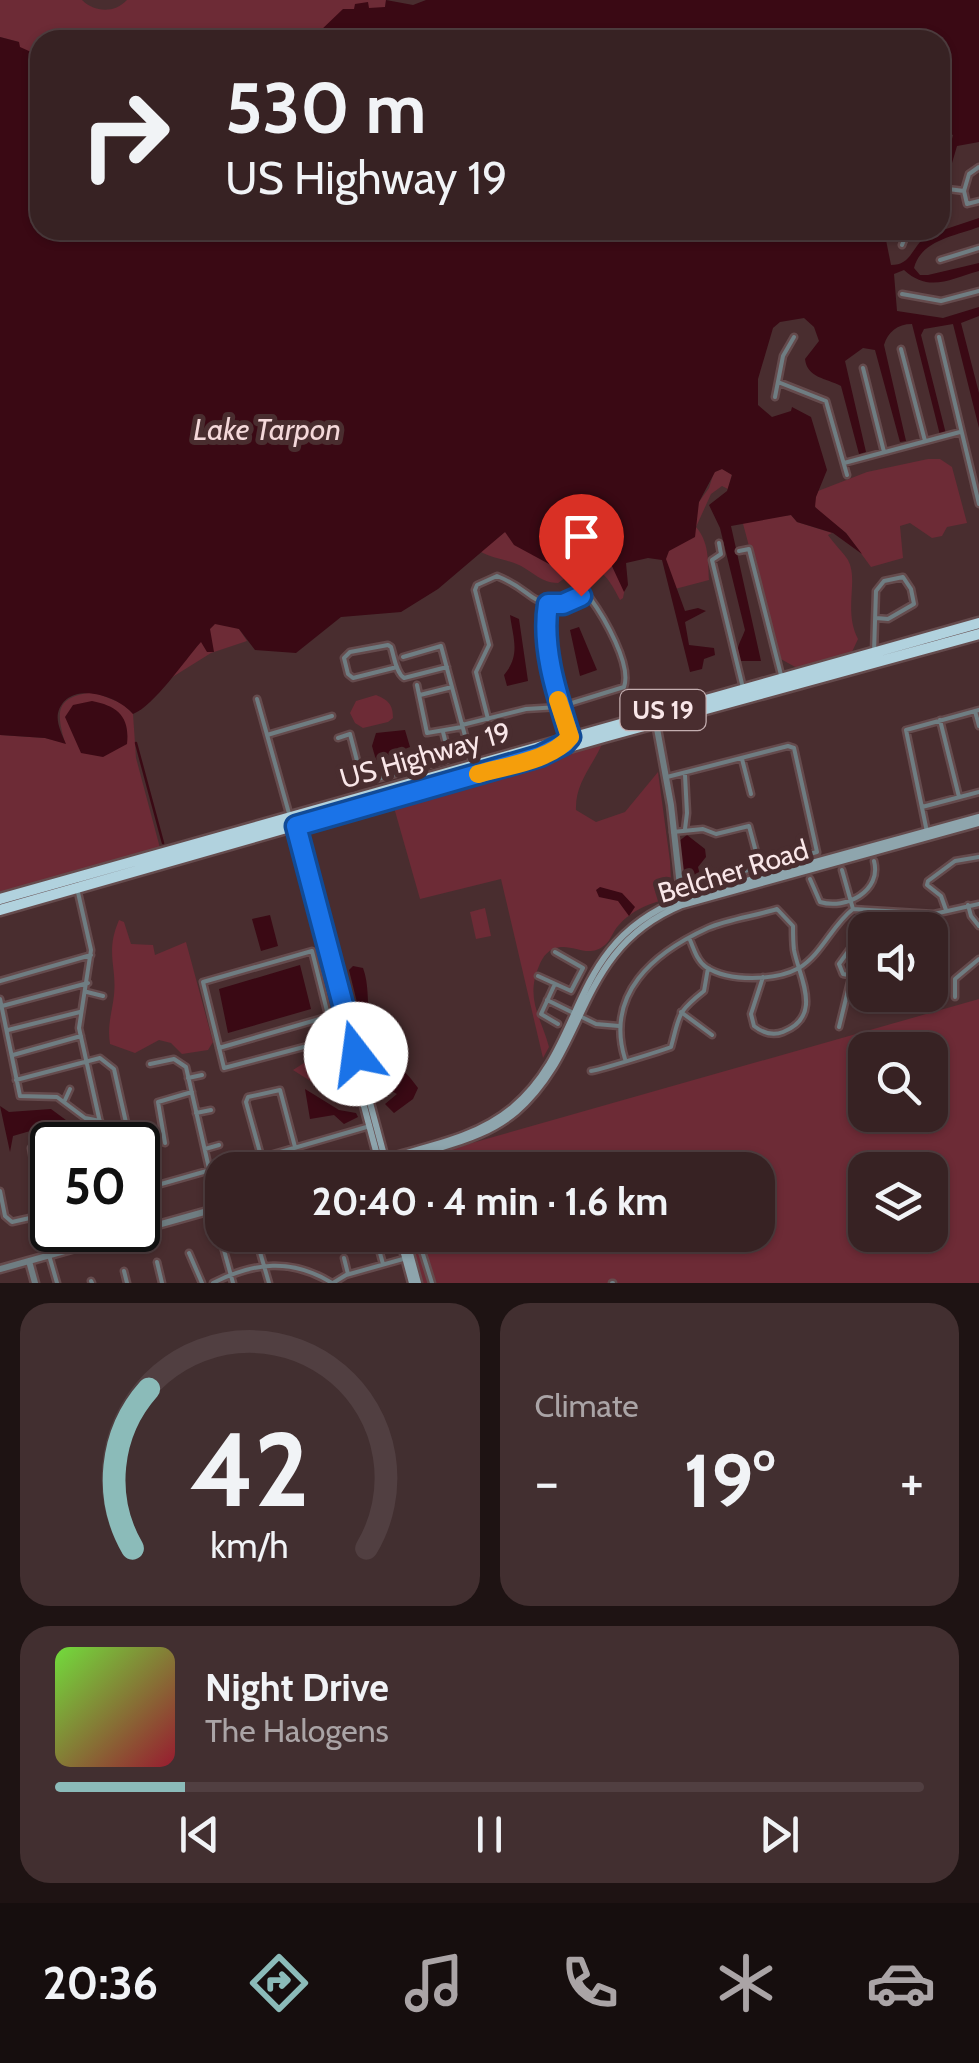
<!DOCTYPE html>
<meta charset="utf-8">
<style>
:root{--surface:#372223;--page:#422f30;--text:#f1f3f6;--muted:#aaa4a6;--line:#513f41;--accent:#8bbbb9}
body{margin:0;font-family:Cabin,sans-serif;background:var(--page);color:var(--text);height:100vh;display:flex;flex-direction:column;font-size:38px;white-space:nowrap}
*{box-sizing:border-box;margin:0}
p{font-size:32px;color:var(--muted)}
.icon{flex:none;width:55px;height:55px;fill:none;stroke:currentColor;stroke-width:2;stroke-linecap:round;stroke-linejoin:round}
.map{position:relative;height:1283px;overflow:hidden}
.sheet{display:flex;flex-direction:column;gap:20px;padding:20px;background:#1e1313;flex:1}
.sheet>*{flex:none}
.guide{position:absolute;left:30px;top:30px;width:920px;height:210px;border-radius:30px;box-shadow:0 2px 8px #0004,0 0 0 2px var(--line);background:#372223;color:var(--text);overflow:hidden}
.fabs{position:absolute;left:848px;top:912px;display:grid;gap:20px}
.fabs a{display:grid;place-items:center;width:100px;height:100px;border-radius:20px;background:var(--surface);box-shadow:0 2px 8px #0004,0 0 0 2px var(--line);font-size:50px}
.speed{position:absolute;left:30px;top:1122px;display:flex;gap:20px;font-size:50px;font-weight:700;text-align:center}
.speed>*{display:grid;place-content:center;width:130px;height:130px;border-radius:50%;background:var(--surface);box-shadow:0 2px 8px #0004,0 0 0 2px var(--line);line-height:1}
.speed .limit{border:5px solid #111;border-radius:15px;background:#fff;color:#111}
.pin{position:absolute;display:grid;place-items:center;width:85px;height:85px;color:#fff;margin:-102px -42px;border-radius:50% 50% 50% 0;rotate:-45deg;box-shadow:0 0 10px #0007}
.pin .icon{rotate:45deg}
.me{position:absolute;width:110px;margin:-55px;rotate:345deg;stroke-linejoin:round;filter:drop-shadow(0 0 8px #0008)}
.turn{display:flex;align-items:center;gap:35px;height:210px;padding:0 30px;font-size:45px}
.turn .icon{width:130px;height:130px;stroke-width:2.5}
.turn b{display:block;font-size:70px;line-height:85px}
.big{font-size:75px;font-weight:700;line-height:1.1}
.sheet .tile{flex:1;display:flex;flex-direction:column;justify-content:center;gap:15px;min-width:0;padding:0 35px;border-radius:30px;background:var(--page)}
.sheet .dial{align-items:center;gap:0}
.dial svg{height:260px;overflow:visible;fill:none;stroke:var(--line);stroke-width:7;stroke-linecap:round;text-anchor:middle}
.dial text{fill:var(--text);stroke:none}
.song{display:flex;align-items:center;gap:30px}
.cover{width:120px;height:120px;border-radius:15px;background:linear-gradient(135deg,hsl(100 70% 55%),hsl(350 70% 35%))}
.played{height:10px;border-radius:5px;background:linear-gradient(90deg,var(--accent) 15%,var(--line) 15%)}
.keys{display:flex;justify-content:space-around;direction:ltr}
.heat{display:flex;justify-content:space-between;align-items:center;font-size:55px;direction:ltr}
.sheet .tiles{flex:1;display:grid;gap:20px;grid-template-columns:1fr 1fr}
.tile:last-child{grid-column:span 2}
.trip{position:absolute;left:205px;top:1152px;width:570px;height:100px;border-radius:30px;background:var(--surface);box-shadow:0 2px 8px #0004,0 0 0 2px var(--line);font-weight:700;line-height:100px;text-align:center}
.tab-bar{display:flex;height:160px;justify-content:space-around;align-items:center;background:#160e0e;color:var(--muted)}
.tab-bar .icon{width:70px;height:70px}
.tab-bar .current{color:var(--accent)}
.tab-bar b{font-size:45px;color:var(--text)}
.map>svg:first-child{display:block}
.green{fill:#6d2b36;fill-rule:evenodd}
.water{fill:#3a0914}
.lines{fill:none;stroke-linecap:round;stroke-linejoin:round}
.stream{stroke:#3a0914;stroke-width:2.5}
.minor-casing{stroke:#654b4d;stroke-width:9}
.tertiary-casing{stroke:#654b4d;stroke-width:11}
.secondary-casing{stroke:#654b4d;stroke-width:11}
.trunk-casing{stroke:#654b4d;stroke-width:15}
.minor{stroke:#6f7d82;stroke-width:4}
.tertiary{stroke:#6f7d82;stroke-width:6}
.secondary{stroke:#8ea5ad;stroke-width:6}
.trunk{stroke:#b1d2de;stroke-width:10}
.route-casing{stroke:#114b97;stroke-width:25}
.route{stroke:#1a73e8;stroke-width:18}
.slow{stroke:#f59e0b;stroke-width:18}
.labels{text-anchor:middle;stroke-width:10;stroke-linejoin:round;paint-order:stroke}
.shield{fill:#492d2f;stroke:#c4aeb0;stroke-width:2.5}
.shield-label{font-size:25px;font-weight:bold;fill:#f9e6e8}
.street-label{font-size:28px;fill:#f9e6e8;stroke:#492d2f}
.water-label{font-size:30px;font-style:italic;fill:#f4d8da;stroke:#492d2f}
</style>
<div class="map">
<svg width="979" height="1283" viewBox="0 0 979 1283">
<rect width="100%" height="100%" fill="#492d2f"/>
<path class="green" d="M 0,0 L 82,0 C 94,12 114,14 127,0 L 386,0 L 385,9 L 353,14 L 317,40 L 40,40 L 40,59 L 16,48 L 19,42 L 0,37 Z
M 928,459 L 940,459 L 952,467 L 967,523 L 947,527 L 942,536 L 932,538 L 910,523 L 900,526 L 903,558 L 871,567 L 846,533 L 817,510 L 813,502 L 818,491 L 867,472 Z
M 722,469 L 732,474 L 728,489 L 722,486 L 711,494 L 696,527 C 709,542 708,560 709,580 L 675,589 L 663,552 L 709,488 L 714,472 Z
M 791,515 L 797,522 L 832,533 L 828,535 C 834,544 843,552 848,560 C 859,580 843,610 858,639 L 851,654 L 797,668 L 779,658 L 742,520 Z
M 505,532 L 560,554 L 614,555 L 625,588 L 623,598 L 620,600 C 602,564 591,559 558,583 C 542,583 533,572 519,565 C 506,559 493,559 479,551 Z
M 222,620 L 239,629 L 247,641 L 211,653 L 158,686 L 208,626 Z
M 94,692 L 123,704 L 133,714 L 136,758 L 160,848 L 0,894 L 0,735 L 45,738 L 65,743 C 56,711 55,697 94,692 Z
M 376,695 C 388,700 393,704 393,718 L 388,722 L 363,728 L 355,723 L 350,713 L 356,701 Z
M 602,744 C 592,767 575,783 576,810 L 596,822 L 625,812 L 658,772 L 670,861 L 672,898 C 650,903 633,909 618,926 C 613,931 611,940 605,945 C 589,958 577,946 561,947 C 549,948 543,956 539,966 C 525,999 541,1017 549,1047 L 543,1058 L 501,879 L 420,899 L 393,804 Z
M 485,908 L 491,936 L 476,939 L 470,912 Z
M 119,920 L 124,922 L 131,944 L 153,945 L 155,955 L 186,942 L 213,1042 L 208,1050 L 182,1054 L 171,1043 L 159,1040 L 135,1053 L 110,1044 C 107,1025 112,1013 114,995 C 117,965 105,953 119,920 Z
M 979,999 L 979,1283 L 422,1283 L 409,1235 L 758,1235 L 758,1170 L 392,1170 L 391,1166 ZM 865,1050 L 930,1050 L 930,1115 L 865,1115 ZM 865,1170 L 930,1170 L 930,1235 L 865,1235 Z
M 329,1059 L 333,1063 L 345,1061 L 355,1103 L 339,1099 L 293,1070 L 304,1063 Z"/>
<path class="water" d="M 386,0 L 413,5 L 426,0 L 979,0 L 979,142 L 957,146 L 945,187 L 940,186 L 953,135 L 940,129 L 940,40 L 272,40 L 319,32 L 343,9 L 354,9 L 355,4 L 368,2 L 369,8 L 385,7 Z
M 0,37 L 19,42 L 20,47 L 40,56 L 40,230 L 884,230 L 891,265 C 911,265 911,249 925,237 C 929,234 935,232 940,230 L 940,190 L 944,190 L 943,226 L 946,229 L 979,218 L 979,227 C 955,236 921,240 914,268 L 920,275 L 928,275 L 979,263 L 979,271 C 950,279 929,293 904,270 L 894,274 L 897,311 L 943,318 L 979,307 L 979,316 L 961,323 L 979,393 L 979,428 L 953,324 L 924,329 L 921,335 L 946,434 L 940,435 L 912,324 C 897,324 888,332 884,345 L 906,441 L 900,442 L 875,350 L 863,348 L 845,361 L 866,452 L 859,454 L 841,386 C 826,378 807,378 805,359 L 819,341 L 814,327 L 804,318 L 780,322 L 773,328 L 758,379 L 758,405 L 772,417 L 791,411 L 792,407 L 811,417 L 827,470 L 816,497 L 815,507 L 846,533 L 862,554 L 833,533 L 797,522 L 791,515 L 731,526 L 761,661 L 740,661 C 734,648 741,642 745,630 L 720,528 L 709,505 L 727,491 L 732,475 L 722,469 L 715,472 L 699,502 L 695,537 L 669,551 L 666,559 L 685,611 L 698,608 L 706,611 L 685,622 L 689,645 L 714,648 L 715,655 L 704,659 L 702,669 L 690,672 L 662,560 L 648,558 L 626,563 L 628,585 L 624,592 L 610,562 L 572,557 L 549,564 L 514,545 L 505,532 L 438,589 L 401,612 L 341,617 L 296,653 L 255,650 L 239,629 L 215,624 L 210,629 L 214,652 L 207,652 L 201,642 C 184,661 154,706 133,714 C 118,695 67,679 58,713 C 56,723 62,734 66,744 L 45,738 L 0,735 Z
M 510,615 L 519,619 L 528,681 L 507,686 L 504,675 C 521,655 513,638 510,615 Z
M 579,627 L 597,670 L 580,676 L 570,630 Z
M 92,701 C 118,706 130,717 127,744 L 103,757 L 81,753 L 65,717 L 73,705 Z
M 405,730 L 410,747 L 376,760 L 372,746 L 376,733 Z
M 687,835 L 705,849 L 706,857 L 698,867 L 700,875 L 684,877 L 679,841 Z
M 600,887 L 622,893 L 635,907 L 629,916 L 618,901 L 599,897 L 596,890 Z
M 270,915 L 278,946 L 261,951 L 252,919 Z
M 300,965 L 311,1009 L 228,1033 L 219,989 Z
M 353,966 L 363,968 C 370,987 366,1005 371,1024 C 379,1052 403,1066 418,1088 L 413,1099 L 394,1113 L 385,1104 L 397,1094 L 384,1087 L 367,1043 L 349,970 Z
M 305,1089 L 339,1110 L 356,1113 L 358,1117 L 344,1124 L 334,1115 L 310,1119 Z
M 0,1106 L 9,1112 L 51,1109 L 82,1132 L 97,1135 L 99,1145 L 57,1145 L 37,1129 L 13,1136 L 10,1152 Z
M 535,1152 L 554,1157 L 567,1155 L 575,1162 C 561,1176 547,1167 531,1158 Z"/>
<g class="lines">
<path class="stream" d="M 136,743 L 163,843"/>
<defs>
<path id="minor" d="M 979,167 L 969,174 L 964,191 L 967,204 L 979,201
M 940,188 L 964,191
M 902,245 L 908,230
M 940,260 L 979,248
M 902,294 L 941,301 L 979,291
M 939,337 L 979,504
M 901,349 L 925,441
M 863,368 L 884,452
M 778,382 L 826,401 L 847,475
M 775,397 L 783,356 L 794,337
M 844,463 L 960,432
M 719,543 L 721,554 L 712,560 L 743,688
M 739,551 L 749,549 L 781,675
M 548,605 L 546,636 L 565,738
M 874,652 L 876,591 L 884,581 L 903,577 L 911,589 L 914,604 L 888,619 L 876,618
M 403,657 L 441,646 L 472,762
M 397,667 L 353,678 L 348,674 L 344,658 L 350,652 L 388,645 L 391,647 C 394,656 396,673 404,678 L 447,667
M 417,685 L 427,733 L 462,727
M 420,695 L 452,687
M 257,699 L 290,817
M 561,711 L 569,735
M 975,711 L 979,726
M 940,720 L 959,797
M 462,725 L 526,709 L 559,707 L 624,687 C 632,665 604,617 590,598 L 581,596 C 529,614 540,593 497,576 L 477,585 L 475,590 L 489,645 L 476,672 L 488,719
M 267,735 L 332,716
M 338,738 L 350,734 L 361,776 L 366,782 L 447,760 L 449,756 L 443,732
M 742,759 L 751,794
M 667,777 L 788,746 L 794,748 L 817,852 L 691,885
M 922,807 L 979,792
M 685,829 L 687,813 L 685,775
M 673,832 L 703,829 L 716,834 L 749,826 L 760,867
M 927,832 L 906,730 L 979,710
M 842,870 L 853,909
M 810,879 L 820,902 C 846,910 882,891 874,861
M 77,888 L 91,950 L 79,1028 L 105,1145
M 968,905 L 971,916 L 979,926
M 946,910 L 941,896 L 927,885 L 928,881 L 955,861 L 979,857
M 918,930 L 919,915
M 690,940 C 694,949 697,961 706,967 C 729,982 775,981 799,968 C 822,954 832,925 853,909 L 934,914 L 979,904
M 865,940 L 855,942 L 839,964 L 843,974 L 865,978
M 312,951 L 334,1039 L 224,1068 L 203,982 Z
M 538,976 L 571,991 L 583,968 L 555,952
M 0,981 L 91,955
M 554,986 L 541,1014 L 558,1024
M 87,992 L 103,996
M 955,997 L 955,979 L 979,959
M 0,999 L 20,1096 L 57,1097 L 85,1118 L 100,1121
M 547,1000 L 596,1024 L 619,1026
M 2,1006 L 88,983
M 681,1012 L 712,1035
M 839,1027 L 851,978
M 8,1030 L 80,1012
M 219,1048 L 330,1016
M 13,1055 L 81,1036
M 625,1059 C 605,994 653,953 708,928 C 729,919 755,916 777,909 L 793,926 C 793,934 793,942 794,950 C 799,977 824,1016 783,1032 C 773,1036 763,1033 754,1026 L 751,1014 L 763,977
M 150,1064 L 174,1059 L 186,1067 L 218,1208
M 591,1071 C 596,1071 664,1050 671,1047 C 680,1015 676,1013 704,991 L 708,968
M 188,1078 L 202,1075
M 16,1080 L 100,1058 L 114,1069 L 131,1145
M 65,1100 L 70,1089
M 196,1113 L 211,1110
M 165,1143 L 158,1102 L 192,1092
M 295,1147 L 280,1090 L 248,1097 L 246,1102 L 261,1156 L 263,1157 L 370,1126
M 205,1149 L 219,1145
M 52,1162 L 40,1148 L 31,1148 L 37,1183 L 52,1179
M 154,1186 L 207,1171
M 0,1191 L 5,1216 L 12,1222 L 52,1213
M 38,1217 L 57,1283
M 255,1235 L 269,1283
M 375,1235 L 383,1264
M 417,1235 L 432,1283
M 222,1243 L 233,1283
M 189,1253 L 202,1283
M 344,1258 L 348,1274
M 157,1262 L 162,1283
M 124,1271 L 127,1283
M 91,1281 L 92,1283
M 213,1283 C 254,1262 292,1258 332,1283
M 333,1283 L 346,1275 L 403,1259
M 612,1283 L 613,1283"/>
<path id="tertiary" d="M 656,723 L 671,805 L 682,904
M 359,1170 L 380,1163
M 29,1261 L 35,1283
M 0,1269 L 222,1207"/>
<path id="secondary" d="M 296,826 L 388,1170
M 290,828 L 381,1170
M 380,1163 L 385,1159 C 428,1146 476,1138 512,1108 C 589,1043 566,945 681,899 L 979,817
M 380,1163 C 399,1164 421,1154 439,1148 C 467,1140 493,1131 516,1112 C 590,1048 575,949 682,905 L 979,823
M 399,1235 L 412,1283
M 405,1235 L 418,1283"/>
<path id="trunk" d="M 0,899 L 979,623
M 0,910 L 604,737 L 979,634"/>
</defs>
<use href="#minor" class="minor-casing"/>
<use href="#tertiary" class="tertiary-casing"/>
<use href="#secondary" class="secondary-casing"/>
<use href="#trunk" class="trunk-casing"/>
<use href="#minor" class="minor"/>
<use href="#tertiary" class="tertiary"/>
<use href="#secondary" class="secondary"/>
<use href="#trunk" class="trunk"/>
</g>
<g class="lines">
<defs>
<path id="route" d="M 356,1054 L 296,826 L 540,756 L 564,744 L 570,737 C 557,695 541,648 548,604 L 563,604 L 581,596"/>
</defs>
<use href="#route" class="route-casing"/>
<use href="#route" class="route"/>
<path class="slow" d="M 478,774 C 506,766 552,760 570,737 L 558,700"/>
</g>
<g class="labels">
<rect class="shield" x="620.5" y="690" width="85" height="40" rx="8"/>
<g class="shield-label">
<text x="663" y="719">US 19</text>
</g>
<g class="street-label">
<text transform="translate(425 755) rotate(-16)" y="10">US Highway 19</text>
<text transform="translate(733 871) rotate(-17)" y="10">Belcher Road</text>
</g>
<g class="water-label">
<text x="267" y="440">Lake Tarpon</text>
</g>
</g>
</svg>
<div class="fabs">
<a><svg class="icon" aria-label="sound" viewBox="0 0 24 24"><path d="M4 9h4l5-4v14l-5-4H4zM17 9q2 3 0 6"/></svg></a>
<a><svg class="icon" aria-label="search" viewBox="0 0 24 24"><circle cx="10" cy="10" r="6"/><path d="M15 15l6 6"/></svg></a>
<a><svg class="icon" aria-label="layers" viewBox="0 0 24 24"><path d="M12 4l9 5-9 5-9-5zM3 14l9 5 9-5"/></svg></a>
</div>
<div class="speed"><div class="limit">50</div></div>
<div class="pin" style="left:581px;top:596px;background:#d93025"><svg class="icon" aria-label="arrive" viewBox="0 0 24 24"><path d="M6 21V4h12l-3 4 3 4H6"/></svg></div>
<svg class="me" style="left:356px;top:1054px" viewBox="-20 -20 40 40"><circle r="19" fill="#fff"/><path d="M0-13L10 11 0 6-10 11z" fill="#1a73e8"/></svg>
<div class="trip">20:40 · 4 min · 1.6 km</div>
<div class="guide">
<div class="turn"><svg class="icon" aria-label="right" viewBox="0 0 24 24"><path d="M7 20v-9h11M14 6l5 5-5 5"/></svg><div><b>530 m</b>US Highway 19</div></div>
</div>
</div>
<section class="sheet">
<div class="tiles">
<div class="tile dial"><svg viewBox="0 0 100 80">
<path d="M14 69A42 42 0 1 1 86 69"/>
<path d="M14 69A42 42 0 0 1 19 20" stroke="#8bbbb9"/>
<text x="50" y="56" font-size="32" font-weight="700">42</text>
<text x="50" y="72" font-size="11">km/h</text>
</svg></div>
<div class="tile"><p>Climate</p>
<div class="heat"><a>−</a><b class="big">19°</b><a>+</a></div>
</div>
<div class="tile">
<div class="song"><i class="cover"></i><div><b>Night Drive</b><p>The Halogens</p></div></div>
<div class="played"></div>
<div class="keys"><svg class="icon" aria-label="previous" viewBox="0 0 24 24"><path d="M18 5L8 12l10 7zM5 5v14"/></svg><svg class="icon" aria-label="pause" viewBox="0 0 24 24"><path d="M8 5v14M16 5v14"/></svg><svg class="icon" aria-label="next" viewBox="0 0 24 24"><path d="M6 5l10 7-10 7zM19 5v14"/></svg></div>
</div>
</div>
</section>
<nav class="tab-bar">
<b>20:36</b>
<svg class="icon current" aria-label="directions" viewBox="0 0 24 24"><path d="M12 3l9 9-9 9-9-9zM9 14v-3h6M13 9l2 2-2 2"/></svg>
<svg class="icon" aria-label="music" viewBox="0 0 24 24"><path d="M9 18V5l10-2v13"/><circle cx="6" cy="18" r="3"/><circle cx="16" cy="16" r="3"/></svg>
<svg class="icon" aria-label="phone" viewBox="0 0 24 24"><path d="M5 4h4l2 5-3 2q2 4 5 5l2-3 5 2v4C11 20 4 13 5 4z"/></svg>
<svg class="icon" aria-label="climate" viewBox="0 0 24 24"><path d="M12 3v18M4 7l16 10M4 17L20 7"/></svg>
<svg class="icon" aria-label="car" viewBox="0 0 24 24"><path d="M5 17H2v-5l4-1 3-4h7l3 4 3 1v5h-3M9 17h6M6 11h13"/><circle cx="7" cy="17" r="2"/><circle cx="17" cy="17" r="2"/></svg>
</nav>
